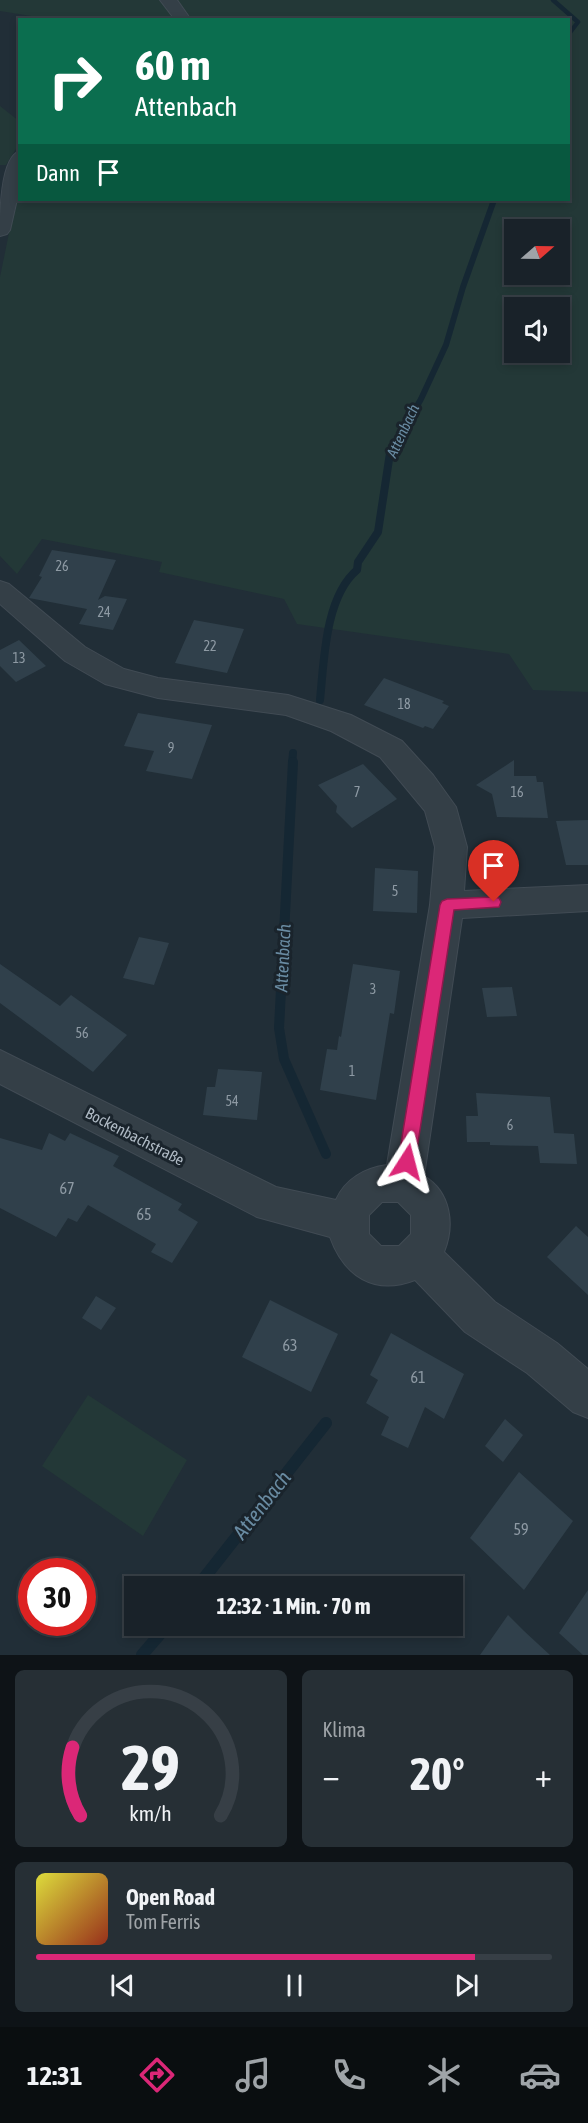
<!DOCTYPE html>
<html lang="de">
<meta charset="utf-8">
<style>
:root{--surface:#192229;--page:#262f35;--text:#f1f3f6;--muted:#9fa4a8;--line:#373f46;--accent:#db2777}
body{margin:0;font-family:"Asap Condensed",sans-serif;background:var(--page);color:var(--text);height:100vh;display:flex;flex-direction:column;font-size:22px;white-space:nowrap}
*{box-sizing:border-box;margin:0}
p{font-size:20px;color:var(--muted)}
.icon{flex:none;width:33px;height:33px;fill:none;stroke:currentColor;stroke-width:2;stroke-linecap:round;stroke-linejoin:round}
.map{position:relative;height:1655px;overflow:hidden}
.panel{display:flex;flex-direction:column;gap:15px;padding:15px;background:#0e1317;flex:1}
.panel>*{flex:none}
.hud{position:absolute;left:18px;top:18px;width:552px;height:183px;border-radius:0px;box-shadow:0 3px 9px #0003,0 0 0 2px var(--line);background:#0b6e4f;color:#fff;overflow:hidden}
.needle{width:39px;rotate:70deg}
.buttons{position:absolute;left:504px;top:219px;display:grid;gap:12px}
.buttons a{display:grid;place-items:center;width:66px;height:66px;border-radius:0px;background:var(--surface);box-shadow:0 3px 9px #0003,0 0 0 2px var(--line);font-size:30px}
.speed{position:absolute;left:18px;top:1558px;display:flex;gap:12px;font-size:30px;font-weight:700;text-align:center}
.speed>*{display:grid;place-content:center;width:78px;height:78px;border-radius:50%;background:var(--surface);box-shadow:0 3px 9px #0003,0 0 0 2px var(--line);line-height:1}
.speed .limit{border:9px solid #d22;background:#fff;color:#111}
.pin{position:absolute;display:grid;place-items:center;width:51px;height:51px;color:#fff;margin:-62px -26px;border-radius:50% 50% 50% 0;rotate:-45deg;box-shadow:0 0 6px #0007}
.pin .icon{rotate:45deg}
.me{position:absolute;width:66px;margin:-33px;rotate:9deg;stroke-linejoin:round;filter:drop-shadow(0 0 4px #0008)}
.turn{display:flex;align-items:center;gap:21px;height:126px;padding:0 18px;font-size:27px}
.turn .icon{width:78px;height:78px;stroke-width:2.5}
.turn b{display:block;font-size:42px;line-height:51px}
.then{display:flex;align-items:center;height:57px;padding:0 18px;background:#0003;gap:12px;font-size:22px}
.big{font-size:45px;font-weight:700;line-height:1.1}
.panel .widget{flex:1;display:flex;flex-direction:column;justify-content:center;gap:9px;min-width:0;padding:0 21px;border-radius:9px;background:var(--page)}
.panel .dial{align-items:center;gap:0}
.dial svg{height:156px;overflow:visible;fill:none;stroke:var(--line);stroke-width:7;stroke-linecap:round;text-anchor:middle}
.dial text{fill:var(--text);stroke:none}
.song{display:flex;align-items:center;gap:18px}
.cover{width:72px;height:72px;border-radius:9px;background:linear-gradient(135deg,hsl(60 70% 55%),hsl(10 70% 35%))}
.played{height:6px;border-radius:3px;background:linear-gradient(90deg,var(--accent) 85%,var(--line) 85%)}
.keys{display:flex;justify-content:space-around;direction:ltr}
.heat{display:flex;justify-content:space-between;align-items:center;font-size:33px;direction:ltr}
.panel .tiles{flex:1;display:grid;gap:15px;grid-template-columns:1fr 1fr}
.widget:last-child{grid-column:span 2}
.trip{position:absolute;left:124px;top:1576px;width:339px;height:60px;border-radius:0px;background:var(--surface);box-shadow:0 3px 9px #0003,0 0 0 2px var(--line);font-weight:700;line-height:60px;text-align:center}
.dock{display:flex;height:96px;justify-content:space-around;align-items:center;background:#0a0e10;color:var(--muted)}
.dock .icon{width:42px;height:42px}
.dock .selected{color:var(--accent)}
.dock b{font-size:27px;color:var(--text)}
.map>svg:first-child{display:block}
.green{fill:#233837;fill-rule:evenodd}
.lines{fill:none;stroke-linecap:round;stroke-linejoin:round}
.stream-far4{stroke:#152733;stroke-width:4.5}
.stream-far3{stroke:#152733;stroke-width:6}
.stream-far2{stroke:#152733;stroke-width:8}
.stream-far1{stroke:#152733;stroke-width:10}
.stream{stroke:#152733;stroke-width:12}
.building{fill:#30404b}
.street-casing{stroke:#414b54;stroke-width:2}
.street{fill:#343f47;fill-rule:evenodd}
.route{fill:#db2777;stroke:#8e194d;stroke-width:1.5}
.labels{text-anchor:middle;stroke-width:6;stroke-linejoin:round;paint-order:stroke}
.number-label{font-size:14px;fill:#8e9aa4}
.far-water-label{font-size:15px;font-style:italic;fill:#698ba2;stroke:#1a242c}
.street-label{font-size:16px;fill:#afbac4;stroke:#1a242c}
.near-number-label{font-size:16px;fill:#8e9aa4}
.water-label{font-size:18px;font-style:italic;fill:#698ba2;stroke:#1a242c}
.near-water-label{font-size:21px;font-style:italic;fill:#698ba2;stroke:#1a242c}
</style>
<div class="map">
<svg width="588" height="1655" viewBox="0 0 588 1655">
<rect width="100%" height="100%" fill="#212e37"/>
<path class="green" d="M 0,0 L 588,0 L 588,692 L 533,690 L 509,654 L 297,624 L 284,599 L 159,572 L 162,562 L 42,539 L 17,574 L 0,556 L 0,277 L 19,184 L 20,200 L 568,200 L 568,20 L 35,20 L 31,16 L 0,11 ZM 514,230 L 560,230 L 560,274 L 514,274 ZM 514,308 L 560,308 L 560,352 L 514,352 Z
M 0,106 L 19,121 L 19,144 L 6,165 L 0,165 Z
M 88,1395 L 187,1460 L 143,1536 L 42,1466 Z"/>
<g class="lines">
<path class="stream-far4" d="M 553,0 L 578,22 L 568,35"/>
<path class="stream-far3" d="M 392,450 L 421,399 L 446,345 L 463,287 L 494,200"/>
<path class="stream-far2" d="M 320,700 C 324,661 325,597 357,570 L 358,562 L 378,532 L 390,453 L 393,448
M 292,764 L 293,753"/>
<path class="stream-far1" d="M 293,762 L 279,1028 L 284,1059 L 326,1154"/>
<path class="stream" d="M 197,1587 L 326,1423
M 142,1655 L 167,1626"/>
</g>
<path class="building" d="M 52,550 L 116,560 L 98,600 L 105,596 L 127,599 L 113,630 L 79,624 L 87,609 L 29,598 L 42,577 L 39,576 Z
M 194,620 L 244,629 L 227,673 L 175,663 Z
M 19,640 L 46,666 L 16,682 L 0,666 L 0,650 Z
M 384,678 L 444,701 L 442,703 L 449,706 L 433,729 L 425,726 L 423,728 L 364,705 Z
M 138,713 L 212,725 L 192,779 L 146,771 L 154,751 L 124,746 Z
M 514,760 L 514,776 L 536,776 L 537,782 L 543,782 L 548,818 L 497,817 L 492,794 L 476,785 Z
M 363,764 L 397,799 L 352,828 L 336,812 L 337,806 L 318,785 Z
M 588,820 L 588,865 L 566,865 L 556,821 Z
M 375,868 L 418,871 L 417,913 L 373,911 Z
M 139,937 L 169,943 L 154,985 L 123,978 Z
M 0,964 L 60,1006 L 71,995 L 127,1035 L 93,1072 L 0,1003 Z
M 353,964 L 400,971 L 394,1014 L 390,1013 L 376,1100 L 320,1090 L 327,1049 L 337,1050 L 339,1036 L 341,1037 Z
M 512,987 L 517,1016 L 487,1017 L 482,988 Z
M 218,1069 L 262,1072 L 257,1120 L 203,1115 L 207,1087 L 215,1087 Z
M 476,1093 L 550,1097 L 554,1133 L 574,1134 L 577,1164 L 540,1163 L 538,1146 L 490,1145 L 490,1142 L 467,1142 L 466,1116 L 478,1116 Z
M 49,1133 L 65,1141 L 70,1133 L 119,1156 L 113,1166 L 182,1204 L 178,1210 L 198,1222 L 172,1263 L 151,1252 L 156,1244 L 88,1205 L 77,1222 L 68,1218 L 56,1237 L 0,1208 L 0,1138 L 42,1150 Z
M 576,1226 L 588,1237 L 588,1295 L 547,1257 Z
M 96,1296 L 116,1308 L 101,1330 L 82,1318 Z
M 270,1300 L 338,1334 L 311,1392 L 242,1357 Z
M 391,1333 L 464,1374 L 444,1419 L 425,1407 L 408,1448 L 381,1435 L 389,1417 L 366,1403 L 378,1380 L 370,1375 Z
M 505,1419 L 523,1435 L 503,1462 L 485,1446 Z
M 519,1472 L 573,1521 L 524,1590 L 470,1538 Z
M 588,1590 L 588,1655 L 583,1655 L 559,1633 Z
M 508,1615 L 524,1631 L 550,1655 L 480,1655 Z"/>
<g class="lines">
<defs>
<path id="street" d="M 160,0 L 177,0 L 189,17 L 187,20 L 172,20 L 173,17 Z
M 20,151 L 20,186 L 10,230 L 7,234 L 0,236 C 0,215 0,157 20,151 Z
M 0,581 L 9,584 L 85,647 L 124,669 L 158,678 L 288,695 L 351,715 L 402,741 L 433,775 L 456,807 L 467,847 L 464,891 L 588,885 L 588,911 L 462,918 L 424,1176 C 451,1192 455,1225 444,1252 L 495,1302 L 557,1343 L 588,1369 L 588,1418 L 573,1412 L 527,1373 L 465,1332 L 415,1280 C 374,1296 344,1276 330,1237 L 257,1217 L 0,1084 L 0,1050 L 276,1187 L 336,1200 C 345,1179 365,1168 387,1165 L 430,905 L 435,847 L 425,811 L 380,757 L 331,731 L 286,715 L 158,698 L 105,684 L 65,661 L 0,604 ZM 382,1202 L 398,1202 L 411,1215 L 411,1234 L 399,1246 L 381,1246 L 369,1234 L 369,1215 Z"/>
</defs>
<use href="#street" class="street-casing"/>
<use href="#street" class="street"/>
</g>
<path class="route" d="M 494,897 L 499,898 L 501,902 L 499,907 L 454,910 L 415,1162 L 412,1168 L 407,1170 L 401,1168 L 398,1162 L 440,905 L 442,901 L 447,899 Z"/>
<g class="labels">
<g class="number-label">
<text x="62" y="571">26</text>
<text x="104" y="617">24</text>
<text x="210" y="651">22</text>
<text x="19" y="663">13</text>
<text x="404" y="709">18</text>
<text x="171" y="753">9</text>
<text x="357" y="797">7</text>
<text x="517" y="797">16</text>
<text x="395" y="896">5</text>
<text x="373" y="994">3</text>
<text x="82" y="1038">56</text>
<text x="352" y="1076">1</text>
<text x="232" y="1106">54</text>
<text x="510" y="1130">6</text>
</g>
<g class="far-water-label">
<text transform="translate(403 431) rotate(-65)" y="5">Attenbach</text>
</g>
<g class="street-label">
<text transform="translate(135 1136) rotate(27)" y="6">Bockenbachstraße</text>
</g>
<g class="near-number-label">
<text x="67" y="1194">67</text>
<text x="144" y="1220">65</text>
<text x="290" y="1351">63</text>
<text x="418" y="1383">61</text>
<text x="521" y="1535">59</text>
</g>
<g class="water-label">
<text transform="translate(283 958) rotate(-87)" y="6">Attenbach</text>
</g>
<g class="near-water-label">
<text transform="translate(262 1505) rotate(-52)" y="7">Attenbach</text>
</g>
</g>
</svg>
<div class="buttons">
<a><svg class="needle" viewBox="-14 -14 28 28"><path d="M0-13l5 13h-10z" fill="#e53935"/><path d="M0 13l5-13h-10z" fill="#9fa4a8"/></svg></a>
<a><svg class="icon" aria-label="sound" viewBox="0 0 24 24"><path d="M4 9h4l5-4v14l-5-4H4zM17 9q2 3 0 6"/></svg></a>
</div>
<div class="speed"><div class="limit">30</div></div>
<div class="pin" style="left:494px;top:902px;background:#d93025"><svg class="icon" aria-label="arrive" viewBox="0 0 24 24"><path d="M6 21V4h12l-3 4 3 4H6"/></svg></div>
<svg class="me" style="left:407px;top:1162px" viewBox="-20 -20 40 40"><path d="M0-17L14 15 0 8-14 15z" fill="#db2777" stroke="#fff" stroke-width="4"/></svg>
<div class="trip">12:32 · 1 Min. · 70 m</div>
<div class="hud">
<div class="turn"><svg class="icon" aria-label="right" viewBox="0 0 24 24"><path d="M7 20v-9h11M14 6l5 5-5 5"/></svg><div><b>60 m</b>Attenbach</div></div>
<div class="then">Dann<svg class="icon" aria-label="arrive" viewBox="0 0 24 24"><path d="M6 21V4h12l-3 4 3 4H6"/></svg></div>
</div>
</div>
<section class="panel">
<div class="tiles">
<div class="widget dial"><svg viewBox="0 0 100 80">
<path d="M14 69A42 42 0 1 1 86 69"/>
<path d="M14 69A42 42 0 0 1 10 34" stroke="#db2777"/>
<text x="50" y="56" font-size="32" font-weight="700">29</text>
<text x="50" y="72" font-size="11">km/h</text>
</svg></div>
<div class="widget"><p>Klima</p>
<div class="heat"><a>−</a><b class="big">20°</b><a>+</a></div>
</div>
<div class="widget">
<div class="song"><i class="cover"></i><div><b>Open Road</b><p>Tom Ferris</p></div></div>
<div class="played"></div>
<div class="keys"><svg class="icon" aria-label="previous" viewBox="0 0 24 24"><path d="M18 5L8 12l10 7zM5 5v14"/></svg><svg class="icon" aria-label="pause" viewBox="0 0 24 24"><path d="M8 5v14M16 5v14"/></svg><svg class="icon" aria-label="next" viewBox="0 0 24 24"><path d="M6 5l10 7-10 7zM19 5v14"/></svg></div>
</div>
</div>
</section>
<nav class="dock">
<b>12:31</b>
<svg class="icon selected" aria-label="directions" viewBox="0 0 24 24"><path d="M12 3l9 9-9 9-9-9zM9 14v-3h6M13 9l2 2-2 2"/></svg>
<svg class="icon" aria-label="music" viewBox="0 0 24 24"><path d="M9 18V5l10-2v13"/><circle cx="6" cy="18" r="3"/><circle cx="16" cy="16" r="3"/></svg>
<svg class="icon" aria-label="phone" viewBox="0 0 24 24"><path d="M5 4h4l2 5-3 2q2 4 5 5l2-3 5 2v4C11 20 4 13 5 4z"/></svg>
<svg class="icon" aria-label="climate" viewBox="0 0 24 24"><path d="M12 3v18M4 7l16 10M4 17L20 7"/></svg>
<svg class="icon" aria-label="car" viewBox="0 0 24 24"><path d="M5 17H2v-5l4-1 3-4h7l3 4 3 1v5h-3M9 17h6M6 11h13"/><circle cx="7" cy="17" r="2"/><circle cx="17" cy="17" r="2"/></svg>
</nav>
